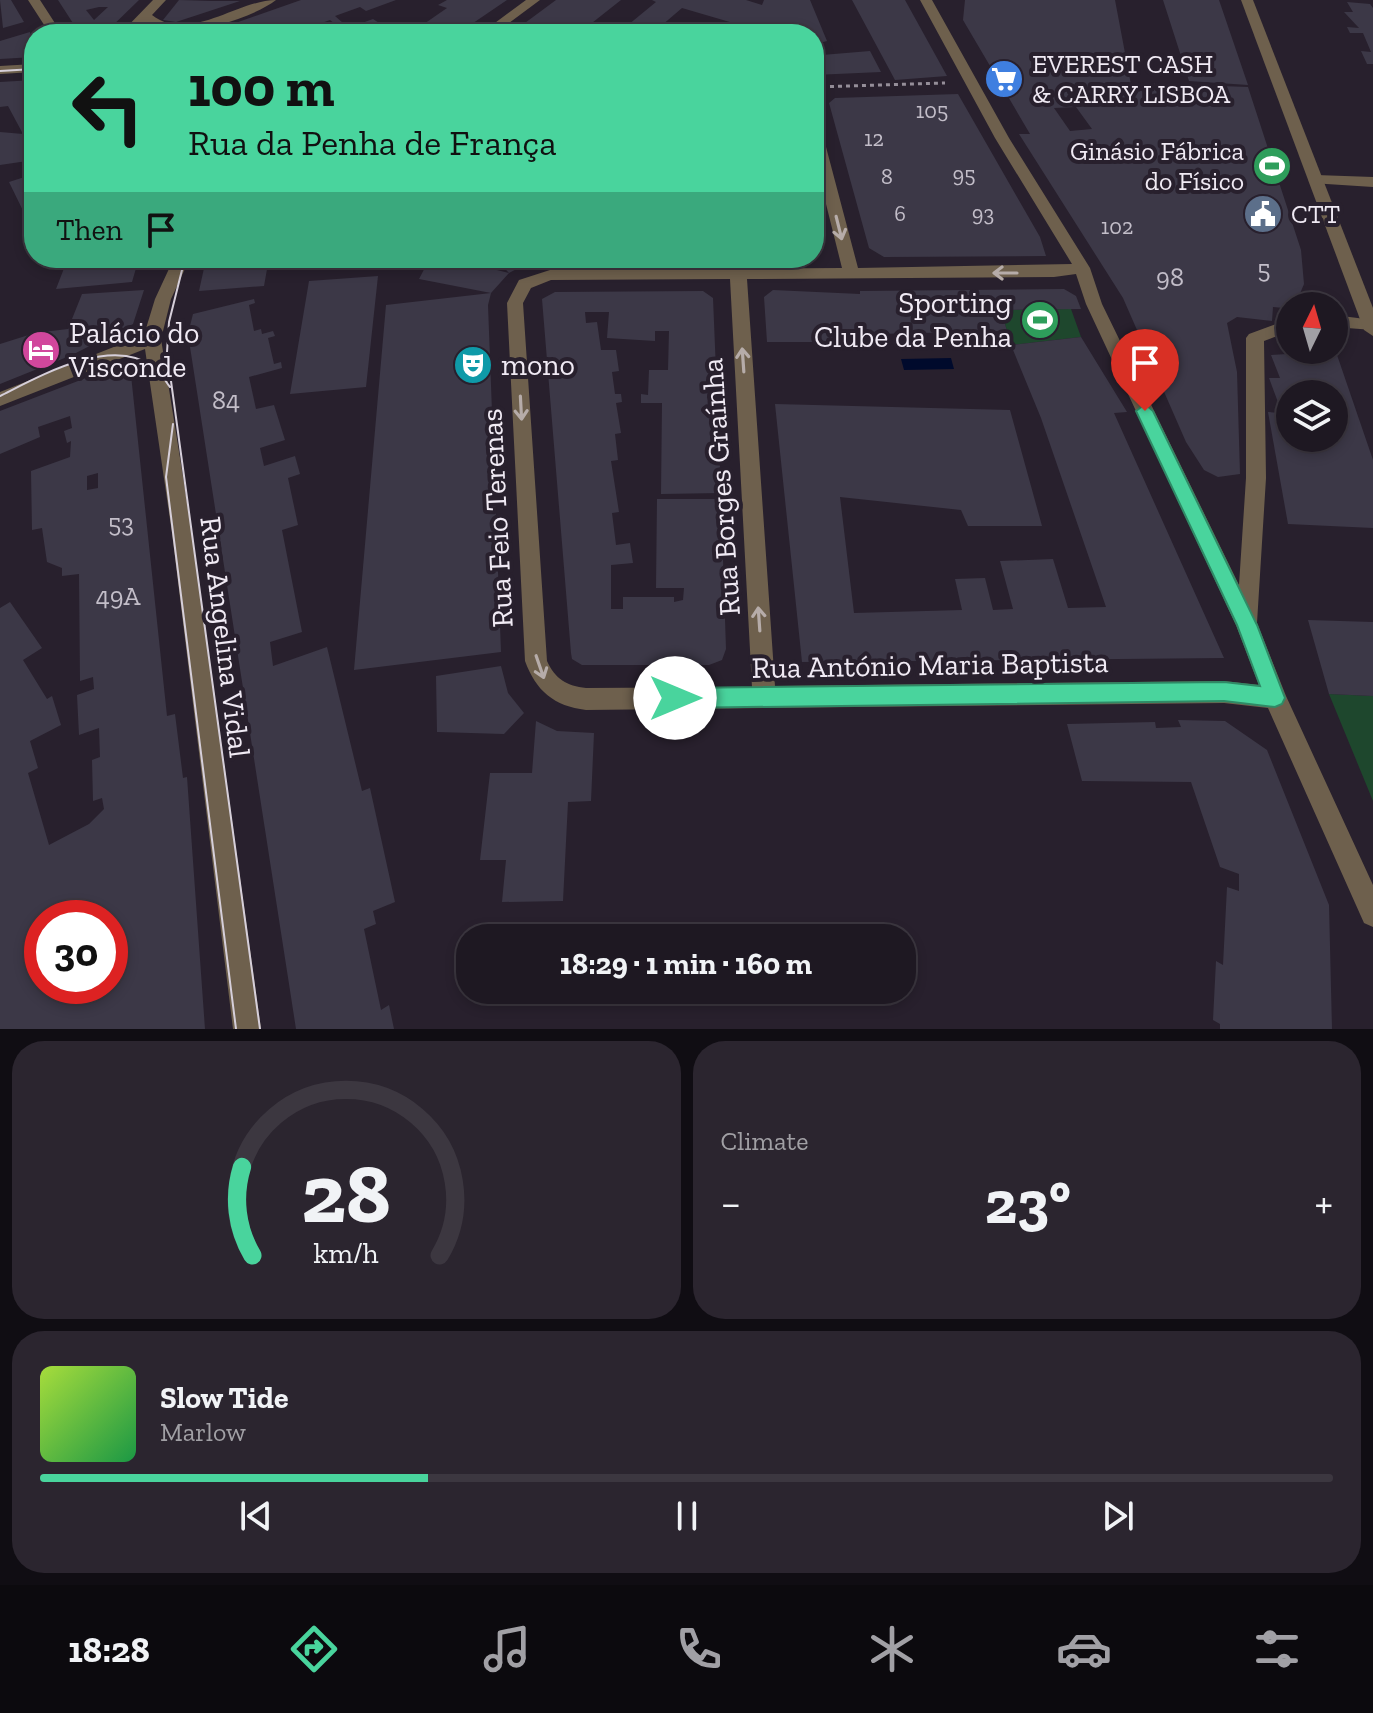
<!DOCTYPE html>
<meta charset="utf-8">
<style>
:root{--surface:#1e1822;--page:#2b252f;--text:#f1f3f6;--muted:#a1a0a5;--line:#3c3740;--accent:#49d49d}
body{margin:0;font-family:"Zilla Slab",serif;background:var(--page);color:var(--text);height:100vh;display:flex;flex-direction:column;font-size:30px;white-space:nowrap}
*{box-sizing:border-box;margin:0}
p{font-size:26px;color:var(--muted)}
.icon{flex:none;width:44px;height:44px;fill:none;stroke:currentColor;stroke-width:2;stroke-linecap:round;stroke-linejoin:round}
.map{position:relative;height:1029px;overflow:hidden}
.drawer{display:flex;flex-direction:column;gap:12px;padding:12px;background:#100d13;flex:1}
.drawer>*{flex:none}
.hud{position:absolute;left:24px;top:24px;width:800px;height:244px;border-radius:32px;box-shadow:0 4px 12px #0003,0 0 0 2px var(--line);background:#49d49d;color:#111;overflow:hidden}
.needle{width:52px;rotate:5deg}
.tools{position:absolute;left:1276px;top:292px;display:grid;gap:16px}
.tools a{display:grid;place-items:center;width:72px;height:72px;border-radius:50%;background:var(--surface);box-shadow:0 4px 12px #0003,0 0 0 2px var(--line);font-size:40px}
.speed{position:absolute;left:24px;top:900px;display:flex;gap:16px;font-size:40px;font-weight:700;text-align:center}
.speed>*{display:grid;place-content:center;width:104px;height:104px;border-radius:50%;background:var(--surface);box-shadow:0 4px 12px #0003,0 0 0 2px var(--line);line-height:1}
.speed .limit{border:12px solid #d22;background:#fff;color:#111}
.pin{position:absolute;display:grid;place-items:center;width:68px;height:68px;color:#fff;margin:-82px -34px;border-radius:50% 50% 50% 0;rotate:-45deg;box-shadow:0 0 8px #0007}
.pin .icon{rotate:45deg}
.me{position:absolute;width:88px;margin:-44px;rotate:90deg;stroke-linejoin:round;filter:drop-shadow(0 0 6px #0008)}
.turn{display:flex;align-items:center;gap:28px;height:168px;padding:0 32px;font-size:36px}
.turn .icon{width:104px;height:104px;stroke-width:2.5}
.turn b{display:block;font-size:56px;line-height:68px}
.then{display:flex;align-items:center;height:76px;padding:0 32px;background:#0003;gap:16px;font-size:30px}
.big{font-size:60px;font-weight:800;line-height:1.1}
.drawer .widget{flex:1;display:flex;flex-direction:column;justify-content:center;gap:12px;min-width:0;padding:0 28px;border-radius:32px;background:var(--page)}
.drawer .dial{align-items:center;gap:0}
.dial svg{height:208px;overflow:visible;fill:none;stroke:var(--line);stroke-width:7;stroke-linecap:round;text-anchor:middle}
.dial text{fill:var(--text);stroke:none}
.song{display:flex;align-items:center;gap:24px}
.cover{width:96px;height:96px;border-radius:12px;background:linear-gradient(135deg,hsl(80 70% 55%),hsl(140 70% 35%))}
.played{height:8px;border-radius:4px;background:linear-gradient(90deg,var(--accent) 30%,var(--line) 30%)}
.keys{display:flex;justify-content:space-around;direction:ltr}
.heat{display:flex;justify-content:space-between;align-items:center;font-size:44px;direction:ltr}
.drawer .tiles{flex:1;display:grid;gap:12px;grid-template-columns:1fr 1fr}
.widget:last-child{grid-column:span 2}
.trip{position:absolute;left:456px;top:924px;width:460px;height:80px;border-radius:32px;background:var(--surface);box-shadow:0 4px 12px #0003,0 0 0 2px var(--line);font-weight:800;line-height:80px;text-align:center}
.menu{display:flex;height:128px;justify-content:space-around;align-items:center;background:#0c0a0e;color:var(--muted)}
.menu .icon{width:56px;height:56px}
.menu .active{color:var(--accent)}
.menu b{font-size:36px;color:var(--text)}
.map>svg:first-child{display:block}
.green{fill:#1e472d}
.water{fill:#000a2c}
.building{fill:#3c3847;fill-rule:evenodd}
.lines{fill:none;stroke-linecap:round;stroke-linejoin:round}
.path{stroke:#958e99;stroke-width:3;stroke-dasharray:4 4;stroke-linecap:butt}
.pedestrian{fill:#6e604d;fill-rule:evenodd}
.minor{fill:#6e604d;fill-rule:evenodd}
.tertiary{fill:#6e604d;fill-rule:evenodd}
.tram{stroke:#d6cfda;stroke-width:2}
.oneway{stroke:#b6aca9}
.route{fill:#49d49d;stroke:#2f8a66;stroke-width:2}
.labels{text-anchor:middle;stroke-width:8;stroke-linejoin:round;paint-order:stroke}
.far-number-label{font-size:22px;fill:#c3bec9}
.far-poi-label{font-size:26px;fill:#f0eaf4;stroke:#28202d;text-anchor:start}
.number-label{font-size:26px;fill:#c3bec9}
.poi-label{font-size:30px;fill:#f0eaf4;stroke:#28202d;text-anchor:start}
.street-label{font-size:30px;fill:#f0eaf4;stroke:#28202d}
</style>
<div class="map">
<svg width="1373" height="1029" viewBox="0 0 1373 1029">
<rect width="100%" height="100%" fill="#28202d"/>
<path class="green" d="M 1071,309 L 1081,337 L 1011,345 L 1001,310 Z
M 1329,694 L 1373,696 L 1373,801 Z"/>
<path class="water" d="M 951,358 L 954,369 L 904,370 L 901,359 Z"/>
<path class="building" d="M 0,0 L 11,0 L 24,22 L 3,28 Z
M 58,0 L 139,0 L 104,34 L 80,34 ZM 99,7 L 108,7 L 94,20 L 86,10 Z
M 179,0 L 212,1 L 240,1 L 176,22 L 163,20 Z
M 301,0 L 396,0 L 366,11 L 360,7 L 335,16 L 343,23 L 336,25 L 330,20 L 291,34 L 204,34 Z
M 447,0 L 507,0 L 457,34 L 393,34 L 411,22 L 421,26 L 447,8 L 438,5 Z
M 556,0 L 621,0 L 578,34 L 510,34 Z
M 652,0 L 746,0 L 762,5 L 764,0 L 810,0 L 827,41 L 819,43 L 822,55 L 870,51 L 881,72 L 814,75 L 814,34 L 734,34 L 740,25 L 682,8 L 654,32 L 659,34 L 617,34 L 656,2 Z
M 852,0 L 905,0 L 947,76 L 895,80 Z
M 965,0 L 1115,0 L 1132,90 L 1130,103 L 1138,83 L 1248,87 L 1301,250 L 1304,284 L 1299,296 L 1284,308 L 1273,307 L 1272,321 L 1237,317 L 1227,323 L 1237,372 L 1240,474 L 1218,477 L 1204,470 L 1186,442 L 1123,298 L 1019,134 L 1030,134 L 963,20 ZM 1076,107 L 1092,129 L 1070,131 L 1054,108 Z
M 1163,0 L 1219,0 L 1248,85 L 1189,81 Z
M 1347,2 L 1370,4 L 1373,8 L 1373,64 L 1367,64 L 1361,51 L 1371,52 L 1363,33 L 1350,33 L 1347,27 L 1359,28 L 1344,12 L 1353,12 Z
M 373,19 L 390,30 L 383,34 L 332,34 Z
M 30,32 L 34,57 L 0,59 L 0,41 Z
M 34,80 L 34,160 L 0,165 L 0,132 L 23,134 L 8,106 L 0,107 L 0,82 Z
M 958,94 L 1040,237 L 1046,256 L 884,257 L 869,248 L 829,103 L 835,98 Z
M 34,174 L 34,221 L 29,223 L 9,182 Z
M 68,258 L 139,258 L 132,282 L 56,289 Z
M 269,258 L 264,286 L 199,291 L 206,259 Z
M 430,258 L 448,258 L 509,273 L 491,293 L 419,279 Z
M 495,258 L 544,258 L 545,260 L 528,263 L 509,273 Z
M 378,276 L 366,387 L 290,394 L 309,281 Z
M 1064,289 L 1076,296 L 1081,309 L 1001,310 L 1007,331 L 833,335 L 834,342 L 767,342 L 764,297 L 773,290 L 860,294 L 860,291 Z
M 144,290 L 133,324 L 72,355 L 0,384 L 0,344 L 35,333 L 68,329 L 82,294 Z
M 703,291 L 713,298 L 721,493 L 661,494 L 662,403 L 641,403 L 641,394 L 648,395 L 649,370 L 668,370 L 669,331 L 655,331 L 655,341 L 607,338 L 609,312 L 585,312 L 586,323 L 597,322 L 601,350 L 616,350 L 619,371 L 612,372 L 615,394 L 621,394 L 622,402 L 616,403 L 621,433 L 615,434 L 618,460 L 611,461 L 619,512 L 612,513 L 616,545 L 630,543 L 633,563 L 611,565 L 611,609 L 623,609 L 623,597 L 674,597 L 674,602 L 683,600 L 684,588 L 656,588 L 657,499 L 721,499 L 726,649 L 722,660 L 709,665 L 582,665 L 572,659 L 571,653 L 542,299 L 555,292 Z
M 491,293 L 488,305 L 501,652 L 354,670 L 386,305 Z
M 254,299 L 255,303 L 249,305 L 254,331 L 261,329 L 262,334 L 273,331 L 275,336 L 268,338 L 274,364 L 281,362 L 282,368 L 249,377 L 256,409 L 274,405 L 285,440 L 260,448 L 264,466 L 295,456 L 300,474 L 288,478 L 298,525 L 282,530 L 302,632 L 270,642 L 273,666 L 327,647 L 362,791 L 370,788 L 395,902 L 373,911 L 376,924 L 364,929 L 381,1010 L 389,1005 L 394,1029 L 296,1029 L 188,334 L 193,314 Z
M 1081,337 L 1127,412 L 1114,413 L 1224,658 L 802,662 L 775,404 L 1010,410 L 1042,526 L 968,526 L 961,510 L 840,497 L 854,613 L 962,610 L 955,579 L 985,578 L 993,610 L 1013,609 L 1000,561 L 1053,559 L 1068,608 L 1106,607 L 1041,418 L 1011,345 Z
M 1283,345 L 1290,346 L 1290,350 L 1336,352 L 1373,460 L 1373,528 L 1288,524 L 1268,412 L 1282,413 L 1269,378 L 1280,378 L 1271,355 L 1287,354 ZM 1290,394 L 1334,394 L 1334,438 L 1290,438 Z
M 123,370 L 131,375 L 167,716 L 175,714 L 183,778 L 187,777 L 205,1029 L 0,1029 L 0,608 L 10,602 L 42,648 L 23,660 L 47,699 L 52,696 L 61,725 L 30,741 L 38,768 L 28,773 L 49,845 L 89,824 L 104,809 L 102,798 L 93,801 L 92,760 L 100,757 L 99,728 L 79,735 L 77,695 L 94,689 L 93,677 L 80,681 L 79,574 L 62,576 L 62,568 L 47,562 L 42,528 L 32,530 L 31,471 L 70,457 L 71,441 L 67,443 L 64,431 L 72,428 L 70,416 L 38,427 L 40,437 L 0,454 L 0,411 L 104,371 ZM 98,473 L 98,488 L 87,490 L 87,476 ZM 42,918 L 110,918 L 110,986 L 42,986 Z
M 1308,620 L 1373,622 L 1373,696 L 1329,694 Z
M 501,666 L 508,693 L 524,713 L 504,734 L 437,732 L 436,676 Z
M 1178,720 L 1225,721 L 1267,750 L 1329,905 L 1332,1029 L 1220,1029 L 1220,1024 L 1213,1020 L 1216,961 L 1223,965 L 1227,887 L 1239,891 L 1239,874 L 1220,867 L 1191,782 L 1082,781 L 1067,724 L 1155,722 L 1156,728 L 1181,727 Z
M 536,721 L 557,731 L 594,733 L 591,801 L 568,802 L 563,901 L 502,902 L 506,860 L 480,860 L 490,773 L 532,773 Z"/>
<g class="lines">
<path class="path" d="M 814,87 L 945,83"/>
<path class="pedestrian" d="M 1334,315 L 1373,320 L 1373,330 L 1334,327 Z"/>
<path class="minor" d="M 28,0 L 40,0 L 62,34 L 50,34 Z
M 153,0 L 166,0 L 152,15 C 189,44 237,0 276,0 C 250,20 173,44 145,22 L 133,34 L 120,34 Z
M 526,0 L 540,0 L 494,34 L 480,34 Z
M 920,0 L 932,0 L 1009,138 L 1090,268 L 1102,304 L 1239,585 L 1246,478 L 1246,338 L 1249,334 L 1290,319 L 1290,331 L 1264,341 L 1266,478 L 1257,623 L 1286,696 L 1373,885 L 1373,927 L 1364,923 L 1268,708 L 1224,703 L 586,710 C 554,706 536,691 525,661 L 507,303 L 519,280 L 550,270 L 842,268 L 814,156 L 814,124 L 821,128 L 858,268 L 1072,264 L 995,138 ZM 1076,274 L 1086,304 L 1236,625 L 1259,685 L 1224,681 L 775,686 L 747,279 L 1054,277 ZM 730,279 L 752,687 L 586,688 C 567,686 555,679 547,661 L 523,303 L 531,288 L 551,280 Z
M 34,64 L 34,72 L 0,74 L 0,66 Z
M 1316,175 L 1373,177 L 1373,187 L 1311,183 L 1309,180 Z
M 174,258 L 190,258 L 171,299 L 161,339 L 192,533 L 261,1029 L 233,1029 L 172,533 L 145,349 L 0,406 L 0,392 L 144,335 L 155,299 Z"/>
<path class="tertiary" d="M 1241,0 L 1253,0 L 1373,308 L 1373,336 L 1364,330 Z"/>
<path class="tram" d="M 0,71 L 34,69
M 185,258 L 169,322 L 167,352 L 260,1029
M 0,396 C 40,376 111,335 154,367 C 161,372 165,381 170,387
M 173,424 L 166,477 L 236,1029"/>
</g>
<defs><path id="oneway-shaft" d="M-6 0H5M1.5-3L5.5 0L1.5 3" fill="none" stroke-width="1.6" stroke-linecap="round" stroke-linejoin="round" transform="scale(2)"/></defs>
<g class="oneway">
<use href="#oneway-shaft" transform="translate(839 228) rotate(76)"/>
<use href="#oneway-shaft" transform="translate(1005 273) rotate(180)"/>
<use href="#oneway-shaft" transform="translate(743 360) rotate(-94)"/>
<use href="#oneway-shaft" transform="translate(521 408) rotate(87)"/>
<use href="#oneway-shaft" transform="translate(759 619) rotate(-94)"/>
<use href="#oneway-shaft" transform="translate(540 667) rotate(71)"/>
</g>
<path class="route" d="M 1145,404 L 1153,411 L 1257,625 L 1285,698 L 1282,704 L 1275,707 L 1224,701 L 675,708 L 667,705 L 664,698 L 667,691 L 675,688 L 1224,682 L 1260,686 L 1237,625 L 1136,411 Z"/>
<defs>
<symbol id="supermarket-disc" viewBox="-11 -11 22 22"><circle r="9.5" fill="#3f7fe0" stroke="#28202d"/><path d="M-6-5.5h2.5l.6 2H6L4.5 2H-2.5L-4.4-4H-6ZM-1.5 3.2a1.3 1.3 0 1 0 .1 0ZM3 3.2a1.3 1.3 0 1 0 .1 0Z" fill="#fff"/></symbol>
<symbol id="stadium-disc" viewBox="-11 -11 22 22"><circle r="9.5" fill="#2e9e5b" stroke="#28202d"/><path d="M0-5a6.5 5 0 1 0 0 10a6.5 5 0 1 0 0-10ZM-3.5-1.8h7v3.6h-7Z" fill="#fff"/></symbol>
<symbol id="civic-disc" viewBox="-11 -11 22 22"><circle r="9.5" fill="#5c6f8a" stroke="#28202d"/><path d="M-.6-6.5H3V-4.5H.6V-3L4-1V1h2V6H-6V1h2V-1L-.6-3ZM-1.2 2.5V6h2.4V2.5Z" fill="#fff"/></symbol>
<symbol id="hotel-disc" viewBox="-11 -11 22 22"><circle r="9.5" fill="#d1479c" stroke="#28202d"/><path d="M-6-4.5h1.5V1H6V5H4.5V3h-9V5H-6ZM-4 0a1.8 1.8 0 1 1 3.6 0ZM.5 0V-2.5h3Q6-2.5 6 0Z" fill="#fff"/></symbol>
<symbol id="theatre-disc" viewBox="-11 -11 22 22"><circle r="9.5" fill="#0f9aa8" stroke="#28202d"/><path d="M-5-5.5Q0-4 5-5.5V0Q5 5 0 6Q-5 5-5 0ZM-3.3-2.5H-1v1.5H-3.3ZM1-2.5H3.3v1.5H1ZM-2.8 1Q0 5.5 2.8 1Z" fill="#fff"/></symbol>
</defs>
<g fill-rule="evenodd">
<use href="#supermarket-disc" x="982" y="57" width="44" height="44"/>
<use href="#stadium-disc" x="1250" y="144" width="44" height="44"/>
<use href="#civic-disc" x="1241" y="192" width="44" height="44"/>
<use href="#stadium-disc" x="1018" y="298" width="44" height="44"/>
<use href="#hotel-disc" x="19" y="328" width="44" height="44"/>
<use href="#theatre-disc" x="451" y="343" width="44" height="44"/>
</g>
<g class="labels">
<g class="far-number-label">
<text x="932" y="118">105</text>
<text x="874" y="146">12</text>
<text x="964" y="182">95</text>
<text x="887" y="184">8</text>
<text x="900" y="221">6</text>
<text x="983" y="221">93</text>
<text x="1117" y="234">102</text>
</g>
<g class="far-poi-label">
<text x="1032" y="73">EVEREST CASH<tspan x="1032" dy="30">&amp; CARRY LISBOA</tspan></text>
<text x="1244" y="160" text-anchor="end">Ginásio Fábrica<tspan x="1244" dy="30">do Físico</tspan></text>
<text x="1291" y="223">CTT</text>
</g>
<g class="number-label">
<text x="1264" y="278">5</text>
<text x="1170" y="286">98</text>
<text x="226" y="409">84</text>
<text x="121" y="532">53</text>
<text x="118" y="605">49A</text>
</g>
<g class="poi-label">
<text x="1012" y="313" text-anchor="end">Sporting<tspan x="1012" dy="34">Clube da Penha</tspan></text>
<text x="69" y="343">Palácio do<tspan x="69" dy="34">Visconde</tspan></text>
<text x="501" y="375">mono</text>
</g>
<g class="street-label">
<text transform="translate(721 487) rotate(-94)" y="10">Rua Borges Graínha</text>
<text transform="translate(497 518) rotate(-93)" y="10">Rua Feio Terenas</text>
<text transform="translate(225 637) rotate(83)" y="10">Rua Angelina Vidal</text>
<text transform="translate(930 665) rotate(-1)" y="10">Rua António Maria Baptista</text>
</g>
</g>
</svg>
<div class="tools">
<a><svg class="needle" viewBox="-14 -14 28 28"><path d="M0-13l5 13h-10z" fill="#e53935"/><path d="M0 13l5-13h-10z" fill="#a1a0a5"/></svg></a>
<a><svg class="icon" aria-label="layers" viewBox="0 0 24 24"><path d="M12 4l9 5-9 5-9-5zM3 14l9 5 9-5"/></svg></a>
</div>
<div class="speed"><div class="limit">30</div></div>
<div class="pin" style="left:1145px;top:411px;background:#d93025"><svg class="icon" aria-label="arrive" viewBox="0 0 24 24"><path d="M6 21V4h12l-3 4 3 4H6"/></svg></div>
<svg class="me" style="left:675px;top:698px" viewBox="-20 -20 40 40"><circle r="19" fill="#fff"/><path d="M0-13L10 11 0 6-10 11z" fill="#49d49d"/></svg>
<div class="trip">18:29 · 1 min · 160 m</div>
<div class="hud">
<div class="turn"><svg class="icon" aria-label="left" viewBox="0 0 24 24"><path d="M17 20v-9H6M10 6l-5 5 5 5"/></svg><div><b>100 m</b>Rua da Penha de França</div></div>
<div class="then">Then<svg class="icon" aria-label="arrive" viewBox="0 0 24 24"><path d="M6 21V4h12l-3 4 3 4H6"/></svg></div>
</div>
</div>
<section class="drawer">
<div class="tiles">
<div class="widget dial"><svg viewBox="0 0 100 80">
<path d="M14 69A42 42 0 1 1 86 69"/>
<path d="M14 69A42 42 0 0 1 10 35" stroke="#49d49d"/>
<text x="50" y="56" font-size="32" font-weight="700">28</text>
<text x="50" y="72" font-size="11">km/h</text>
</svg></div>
<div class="widget"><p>Climate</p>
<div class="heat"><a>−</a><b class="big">23°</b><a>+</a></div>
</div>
<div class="widget">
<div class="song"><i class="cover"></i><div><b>Slow Tide</b><p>Marlow</p></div></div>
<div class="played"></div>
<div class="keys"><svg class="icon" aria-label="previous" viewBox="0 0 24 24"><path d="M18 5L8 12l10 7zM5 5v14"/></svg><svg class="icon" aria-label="pause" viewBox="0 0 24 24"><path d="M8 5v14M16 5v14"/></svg><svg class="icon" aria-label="next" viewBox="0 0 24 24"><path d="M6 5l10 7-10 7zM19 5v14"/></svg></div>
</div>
</div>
</section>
<nav class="menu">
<b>18:28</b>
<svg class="icon active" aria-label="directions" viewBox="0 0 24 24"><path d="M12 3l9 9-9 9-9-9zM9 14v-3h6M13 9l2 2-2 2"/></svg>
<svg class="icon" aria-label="music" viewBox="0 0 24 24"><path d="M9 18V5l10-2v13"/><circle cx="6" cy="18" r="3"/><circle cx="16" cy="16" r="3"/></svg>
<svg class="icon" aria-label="phone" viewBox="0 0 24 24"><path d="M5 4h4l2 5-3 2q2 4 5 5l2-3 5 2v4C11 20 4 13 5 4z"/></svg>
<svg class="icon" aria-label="climate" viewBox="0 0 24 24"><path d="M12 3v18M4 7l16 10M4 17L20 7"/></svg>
<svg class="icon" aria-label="car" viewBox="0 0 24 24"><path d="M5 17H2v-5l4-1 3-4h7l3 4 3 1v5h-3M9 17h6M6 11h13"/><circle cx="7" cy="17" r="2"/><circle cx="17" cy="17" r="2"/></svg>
<svg class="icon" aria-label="filters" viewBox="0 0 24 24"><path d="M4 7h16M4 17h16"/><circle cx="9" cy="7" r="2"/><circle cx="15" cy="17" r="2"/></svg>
</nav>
